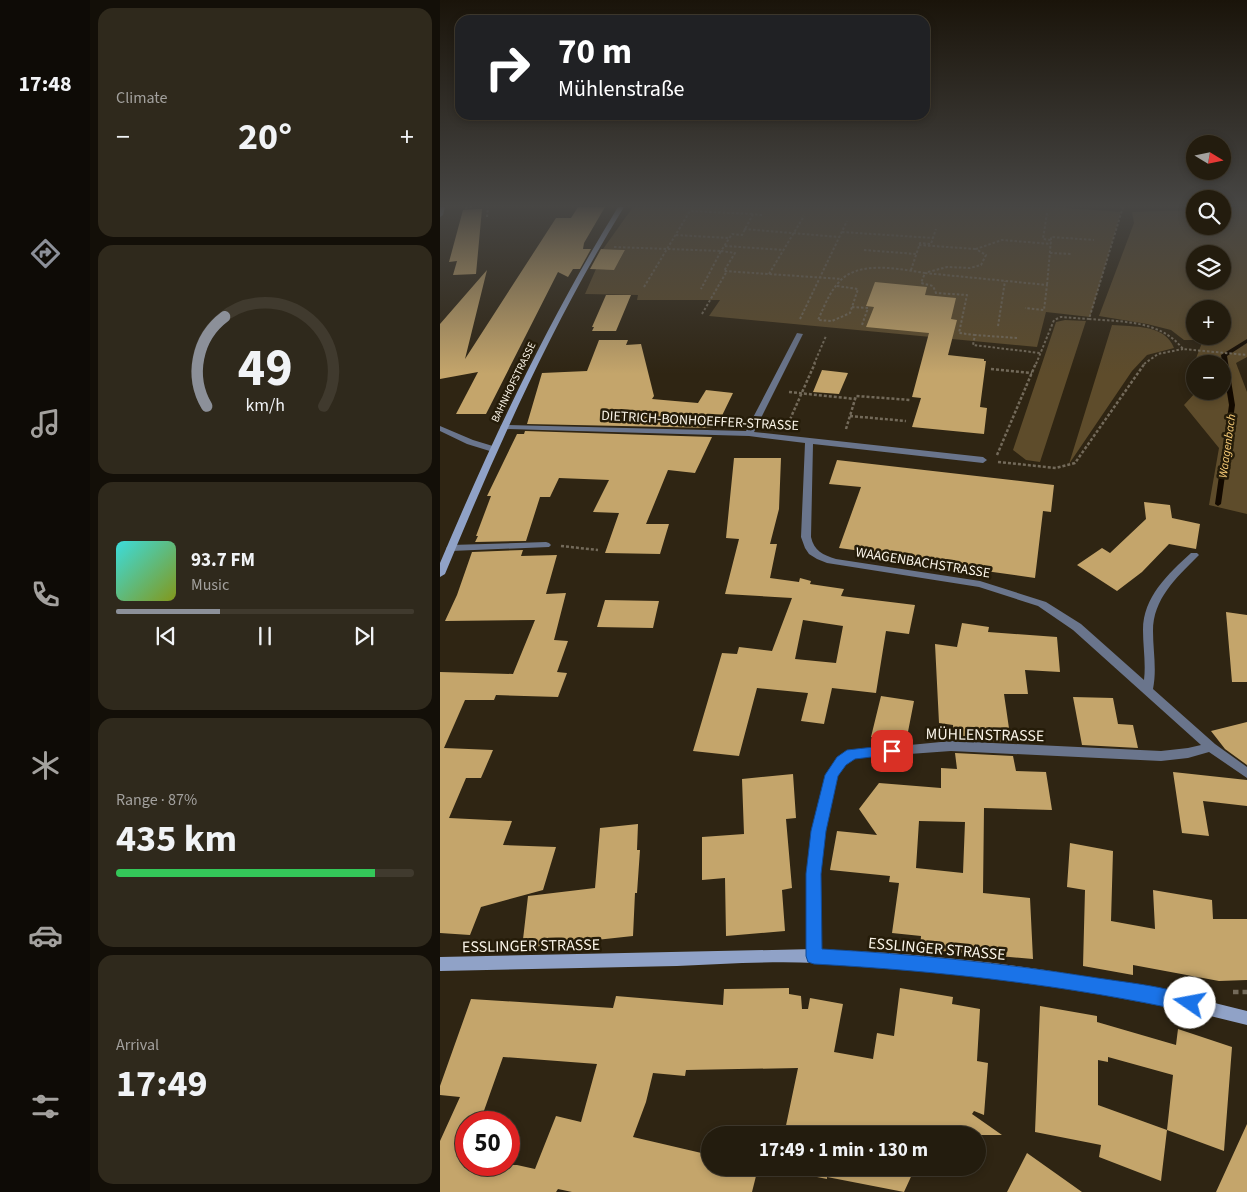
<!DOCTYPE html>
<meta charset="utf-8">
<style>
:root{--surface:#231c0e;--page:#2f291c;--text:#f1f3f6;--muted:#a3a19e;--line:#403a2e;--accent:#8c9099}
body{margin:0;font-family:"Source Sans 3",sans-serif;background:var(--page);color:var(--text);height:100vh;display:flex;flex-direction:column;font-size:19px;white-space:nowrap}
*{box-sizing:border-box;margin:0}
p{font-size:16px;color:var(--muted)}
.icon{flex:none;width:28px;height:28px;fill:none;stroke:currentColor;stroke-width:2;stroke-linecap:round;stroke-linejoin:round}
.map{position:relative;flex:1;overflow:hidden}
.details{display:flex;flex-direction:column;gap:8px;padding:8px;background:#130f08;width:350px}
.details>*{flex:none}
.top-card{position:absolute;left:15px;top:15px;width:475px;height:105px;border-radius:15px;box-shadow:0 2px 8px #0003,0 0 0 1px var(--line);background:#202124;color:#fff;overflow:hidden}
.needle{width:32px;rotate:100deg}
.fabs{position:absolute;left:746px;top:135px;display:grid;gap:10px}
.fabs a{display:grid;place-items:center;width:45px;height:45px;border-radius:50%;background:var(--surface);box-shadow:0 2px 8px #0003,0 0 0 1px var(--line);font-size:25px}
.speed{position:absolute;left:15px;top:1111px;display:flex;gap:10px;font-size:25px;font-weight:700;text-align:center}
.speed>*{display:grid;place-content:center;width:65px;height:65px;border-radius:50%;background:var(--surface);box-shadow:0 2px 8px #0003,0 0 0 1px var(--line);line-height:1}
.speed .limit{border:8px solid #d22;background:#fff;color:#111}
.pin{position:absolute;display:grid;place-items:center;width:42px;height:42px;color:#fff;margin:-21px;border-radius:10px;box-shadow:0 2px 8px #0006}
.me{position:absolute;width:55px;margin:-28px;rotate:282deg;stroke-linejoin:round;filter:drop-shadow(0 0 4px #0008)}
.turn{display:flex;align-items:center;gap:18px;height:105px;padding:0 20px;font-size:22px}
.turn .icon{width:65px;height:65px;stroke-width:2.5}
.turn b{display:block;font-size:35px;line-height:42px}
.big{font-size:38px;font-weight:700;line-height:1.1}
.details .widget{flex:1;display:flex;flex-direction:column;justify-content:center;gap:8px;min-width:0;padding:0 18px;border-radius:15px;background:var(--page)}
.details .dial{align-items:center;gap:0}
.dial svg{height:130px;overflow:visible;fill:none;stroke:var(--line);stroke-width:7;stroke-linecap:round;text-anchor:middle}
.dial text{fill:var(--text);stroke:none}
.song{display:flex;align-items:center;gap:15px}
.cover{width:60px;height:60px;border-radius:8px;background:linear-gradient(135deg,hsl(180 70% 55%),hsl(70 70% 35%))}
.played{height:5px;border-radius:2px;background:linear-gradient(90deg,var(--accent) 35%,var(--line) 35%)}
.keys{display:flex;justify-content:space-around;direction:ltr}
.heat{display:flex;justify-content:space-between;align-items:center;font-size:28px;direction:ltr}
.charge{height:8px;border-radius:4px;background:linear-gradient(90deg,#34c759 87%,var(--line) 0)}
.trip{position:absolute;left:261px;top:1126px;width:285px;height:50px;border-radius:25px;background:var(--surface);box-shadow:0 2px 8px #0003,0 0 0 1px var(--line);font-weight:700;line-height:50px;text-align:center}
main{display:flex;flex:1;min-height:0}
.tabs{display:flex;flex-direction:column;width:90px;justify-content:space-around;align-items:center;background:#0e0b06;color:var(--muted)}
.tabs .icon{width:35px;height:35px}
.tabs .active{color:var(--accent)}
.tabs b{font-size:22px;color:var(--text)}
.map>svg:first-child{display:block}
.green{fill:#5e4c2b;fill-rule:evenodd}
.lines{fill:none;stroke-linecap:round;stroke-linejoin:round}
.stream{fill:#130a00;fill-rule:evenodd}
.building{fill:#c4a56b;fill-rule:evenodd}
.path-far2{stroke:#736a5a;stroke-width:2;stroke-dasharray:2.5 2;stroke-linecap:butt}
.path-far1{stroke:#736a5a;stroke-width:2.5;stroke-dasharray:3 2;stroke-linecap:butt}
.path{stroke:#736a5a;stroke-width:4.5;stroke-dasharray:5.5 4;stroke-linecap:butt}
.lane{fill:#6a758c;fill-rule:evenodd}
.street{fill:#6a758c;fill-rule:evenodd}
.secondary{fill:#90a2c7;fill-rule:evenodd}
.route{fill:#1a73e8;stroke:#114b97}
.labels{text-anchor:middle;stroke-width:5;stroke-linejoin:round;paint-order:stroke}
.far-street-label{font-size:11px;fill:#faf4e8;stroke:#251c09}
.far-water-label{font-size:12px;font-style:italic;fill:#f7cb77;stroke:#251c09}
.street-label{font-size:14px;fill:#faf4e8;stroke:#251c09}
.near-street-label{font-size:16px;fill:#faf4e8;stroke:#251c09}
</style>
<main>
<nav class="tabs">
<b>17:48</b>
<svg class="icon active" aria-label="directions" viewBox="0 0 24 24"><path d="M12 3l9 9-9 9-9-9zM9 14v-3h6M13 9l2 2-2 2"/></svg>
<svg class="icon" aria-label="music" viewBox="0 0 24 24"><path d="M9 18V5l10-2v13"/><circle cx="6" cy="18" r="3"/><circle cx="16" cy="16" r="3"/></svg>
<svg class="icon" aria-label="phone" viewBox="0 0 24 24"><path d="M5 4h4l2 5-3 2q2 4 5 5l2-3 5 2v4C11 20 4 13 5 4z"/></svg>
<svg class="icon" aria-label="climate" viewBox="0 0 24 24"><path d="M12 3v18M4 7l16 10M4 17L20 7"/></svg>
<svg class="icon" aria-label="car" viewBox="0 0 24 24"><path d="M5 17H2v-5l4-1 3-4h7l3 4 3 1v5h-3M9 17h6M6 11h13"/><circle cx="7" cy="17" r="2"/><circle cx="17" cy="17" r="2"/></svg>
<svg class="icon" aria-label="filters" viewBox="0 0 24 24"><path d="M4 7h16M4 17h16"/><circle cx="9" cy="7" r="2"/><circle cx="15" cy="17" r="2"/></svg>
</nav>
<section class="details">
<div class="widget"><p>Climate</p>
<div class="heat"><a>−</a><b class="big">20°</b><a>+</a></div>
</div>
<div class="widget dial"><svg viewBox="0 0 100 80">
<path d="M14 69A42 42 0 1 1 86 69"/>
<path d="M14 69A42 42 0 0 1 25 14" stroke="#8c9099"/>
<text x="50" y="56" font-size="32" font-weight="700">49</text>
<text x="50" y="72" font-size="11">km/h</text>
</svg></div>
<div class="widget">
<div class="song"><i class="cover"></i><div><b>93.7 FM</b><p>Music</p></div></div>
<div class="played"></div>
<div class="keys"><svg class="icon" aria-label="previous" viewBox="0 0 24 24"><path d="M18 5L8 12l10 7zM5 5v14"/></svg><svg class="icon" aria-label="pause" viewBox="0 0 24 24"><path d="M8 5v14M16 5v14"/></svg><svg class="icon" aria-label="next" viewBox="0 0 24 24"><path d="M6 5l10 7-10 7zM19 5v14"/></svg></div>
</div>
<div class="widget"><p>Range · 87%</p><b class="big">435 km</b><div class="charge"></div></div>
<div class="widget"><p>Arrival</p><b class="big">17:49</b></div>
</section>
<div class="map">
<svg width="807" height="1192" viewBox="0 0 807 1192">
<rect width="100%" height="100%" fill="#2f2513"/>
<path class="green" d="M 193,207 L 612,207 L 681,212 L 650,317 L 606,312 L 597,347 L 269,316 L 280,300 L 197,300 L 198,295 L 145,294 L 156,269 C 176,270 176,267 185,250 L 163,249 Z
M 807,207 L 807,357 L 796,363 L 807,392 L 807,514 L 769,505 L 779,448 L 744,405 L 757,391 L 782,391 L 782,364 L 756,364 L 755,361 L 763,340 L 744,340 L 731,330 L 707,324 L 659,316 L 694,223 L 692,212 L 755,210 L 755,226 L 782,226 L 783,208 ZM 755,254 L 782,254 L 782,281 L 755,281 ZM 755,309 L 782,309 L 782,336 L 755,336 Z
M 625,320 L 646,321 L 600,462 L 586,460 L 573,450 L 616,322 Z
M 672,325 C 694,327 725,324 734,348 L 707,355 L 692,371 L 629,464 Z"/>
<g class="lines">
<path class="stream" d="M 807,339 L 807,343 L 787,356 L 795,405 L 781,504 L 778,506 L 775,504 L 789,405 L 781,355 Z"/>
</g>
<path class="building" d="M 138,207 L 165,207 L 144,243 L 143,249 L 151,249 L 140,269 L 133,269 L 128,277 L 118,272 L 46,414 L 16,414 L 38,372 L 0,379 L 0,324 L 47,270 L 25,359 L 116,218 L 131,218 Z
M 42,209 L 36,274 L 13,275 L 17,261 L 9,262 L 23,210 Z
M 161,249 L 185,250 L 174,270 L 150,269 Z
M 435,282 L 487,287 L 485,295 L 516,298 L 511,319 L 517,320 L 508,355 L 544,359 L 544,361 L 546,361 L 540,407 L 547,408 L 544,434 L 472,427 L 481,398 L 472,397 L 489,333 L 426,327 L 434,307 L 426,306 Z
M 166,295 L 191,295 L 176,331 L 152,331 L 154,327 L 152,327 Z
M 159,340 L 188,340 L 186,345 L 201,344 L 214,396 L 212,399 L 258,403 L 266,390 L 293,393 L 276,428 L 87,424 L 102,373 L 147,371 Z
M 382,370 L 408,373 L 399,394 L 373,392 Z
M 85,431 L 272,437 L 255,473 L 228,470 L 206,524 L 229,524 L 220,554 L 165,553 L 179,513 L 153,512 L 169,480 L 119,478 L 110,497 L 100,497 L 86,541 L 35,542 L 38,536 L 36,536 L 51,496 L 47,496 L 77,434 L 84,434 Z
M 294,458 L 341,458 L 339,509 L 330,544 L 337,544 L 330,578 L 359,582 L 360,578 L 371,581 L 370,584 L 404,589 L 401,596 L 475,605 L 469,634 L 446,631 L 436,693 L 392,688 L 384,724 L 361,721 L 368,693 L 317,688 L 299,756 L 253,751 L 282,653 L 297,654 L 299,647 L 332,651 L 352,598 L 285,594 L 299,539 L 286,538 ZM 363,620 L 403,626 L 396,663 L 355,659 Z
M 397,460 L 614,485 L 611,512 L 603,511 L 595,578 L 488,563 L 489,560 L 399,548 L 421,487 L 389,484 Z
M 704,502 L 730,505 L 732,518 L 760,524 L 756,549 L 729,544 L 702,572 L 677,591 L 637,565 L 662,548 L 670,553 L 706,519 Z
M 83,550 L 81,556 L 117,555 L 106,594 L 126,593 L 114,640 L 128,641 L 117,672 L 127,673 L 118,697 L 56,695 L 54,700 L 25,700 L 4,748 L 53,750 L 41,778 L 26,778 L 9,818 L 72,821 L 63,845 L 116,847 L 103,890 L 41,907 L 30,935 L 0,933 L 0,672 L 73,674 L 95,620 L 5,621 L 17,595 L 32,552 Z
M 165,600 L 219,601 L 213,628 L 157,627 Z
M 786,612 L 807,615 L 807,682 L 792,682 Z
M 522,623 L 549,627 L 548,632 L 617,637 L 620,672 L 585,670 L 588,694 L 564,694 L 571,742 L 514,739 L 513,725 L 499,723 L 495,644 L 517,647 Z
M 441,696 L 474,701 L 466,742 L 431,737 Z
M 633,697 L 673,698 L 678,724 L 693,725 L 698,748 L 642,745 Z
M 807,722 L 807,765 L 785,749 L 771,731 Z
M 515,753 L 573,756 L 576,771 L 606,772 L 612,810 L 544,808 L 543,893 L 590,898 L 593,959 L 480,949 L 481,936 L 452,933 L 459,883 L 449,882 L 450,876 L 390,870 L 397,831 L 437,835 L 419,809 L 439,783 L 501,788 L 501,768 L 517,769 ZM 479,821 L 525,822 L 523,873 L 476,868 Z
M 733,772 L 807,780 L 807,806 L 763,801 L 769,836 L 742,833 Z
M 353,774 L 356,818 L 346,819 L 352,888 L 342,890 L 345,931 L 286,936 L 285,878 L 262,880 L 262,837 L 304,834 L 302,779 Z
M 198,824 L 197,850 L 200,850 L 197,893 L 195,893 L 193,936 L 82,948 L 88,896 L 155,888 L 160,828 Z
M 630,843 L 673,851 L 671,921 L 715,929 L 713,890 L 772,900 L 773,919 L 807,919 L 807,980 L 779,981 L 693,965 L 693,975 L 643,966 L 645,890 L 627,887 Z
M 349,988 L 349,994 L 361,996 L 362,1009 L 368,1009 L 370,998 L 403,1004 L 394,1052 L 433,1059 L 437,1033 L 454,1036 L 460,988 L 513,997 L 512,1004 L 540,1009 L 537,1061 L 548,1063 L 544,1115 L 534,1111 L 532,1114 L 562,1135 L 344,1135 L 358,1068 L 246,1070 L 245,1076 L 213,1073 L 206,1102 L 193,1137 L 270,1155 L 270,1168 L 318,1168 L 312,1192 L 132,1192 L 118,1189 L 116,1192 L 0,1192 L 0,1141 L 20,1097 L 0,1095 L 0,1086 L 31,999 L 173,1008 L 176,996 L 283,1005 L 284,989 ZM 63,1057 L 157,1064 L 141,1122 L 116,1116 L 95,1169 L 77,1165 L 26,1165 L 26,1122 L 40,1122 Z
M 600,1006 L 657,1016 L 657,1022 L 736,1045 L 738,1029 L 792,1047 L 784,1151 L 727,1130 L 721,1181 L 659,1157 L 661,1145 L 595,1132 ZM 668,1057 L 733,1075 L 727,1130 L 658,1105 L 658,1060 L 668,1062 Z
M 807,1124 L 807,1192 L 776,1192 Z
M 587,1153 L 642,1192 L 567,1192 Z
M 337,1168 L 475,1168 L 464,1192 L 387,1177 L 387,1179 L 337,1169 Z"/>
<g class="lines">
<path class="path-far2" d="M 25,208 L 32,207
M 607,213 L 603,239 L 611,240 L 607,285
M 322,215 L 313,214 L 302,235 L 292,234 L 281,251 L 295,253 L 284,271 L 402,279
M 47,217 L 48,207
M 304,229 L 399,237
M 402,232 L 493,238
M 236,235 L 290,238
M 611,240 L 611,237 L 654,240
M 479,245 L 536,249
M 285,246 L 344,250
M 174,247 L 281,251 L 261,289
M 424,250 L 476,254
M 610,253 L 632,254
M 471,270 L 480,243 L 491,244 L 496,229
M 488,272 L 507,267 L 530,268 L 541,265 L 546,255 L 536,249 L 562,240 L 611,244
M 485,273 L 607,285 L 604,310 L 585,308
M 329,274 L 364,216
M 397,286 L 418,289 L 410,313 L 392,321 L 378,320 C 384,307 389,293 399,282 C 418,260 460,269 485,273 L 481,283 L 493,286 L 496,293 L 527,295 L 519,333 L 535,335
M 204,287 L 250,211 L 313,214
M 412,307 L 428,308 L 422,325
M 262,314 L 287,271
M 360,319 L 407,221
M 649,319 C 683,322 720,320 743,349 L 807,355
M 558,326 L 565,281
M 577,338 L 535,335 L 533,345 L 600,353
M 374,364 L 386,336
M 596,364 L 614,320 L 621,317 L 649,319 L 683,207
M 704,364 L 718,354 L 743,349"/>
<path class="path-far1" d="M 551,369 L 592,373
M 349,392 L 415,399
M 410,416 L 466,421
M 348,424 L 375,363
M 406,429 L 416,396 L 471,400
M 557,455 L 596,363
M 558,462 L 616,468 L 635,463 L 705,363
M 121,546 L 158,550"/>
<path class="path" d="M 793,992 L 807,992"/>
<path class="lane" d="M 106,542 L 109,543 L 111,545 L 109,547 L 11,551 L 6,548 L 11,545 Z"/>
<path class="street" d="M 0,207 L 5,207 L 3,215 L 0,217 Z
M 357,333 L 363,334 L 314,432 L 543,457 L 547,460 L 543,463 L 373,444 L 371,537 C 374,551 383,555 396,559 L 540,581 L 606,602 L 641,624 L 704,680 C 706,663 703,647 703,630 C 703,597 728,574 751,553 L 757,553 L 759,555 L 757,557 C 736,578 713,599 713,631 C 713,651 717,669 713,689 L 775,744 L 807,767 L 807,778 L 769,752 L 748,758 L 721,761 L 511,751 L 414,758 L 405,764 L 398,776 L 385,831 L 380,874 L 381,956 L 379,961 L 374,963 L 369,961 L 367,956 L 366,874 L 373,831 L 386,775 L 397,758 L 408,751 L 511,741 L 721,751 L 748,748 L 761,745 L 633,630 L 598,606 L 539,587 L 387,563 L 377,559 L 369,554 L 365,548 L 361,537 L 365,443 L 309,436 L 64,429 L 60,427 L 64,425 L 306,431 Z
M 0,426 L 33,440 L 56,447 L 57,449 L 53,452 L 27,444 L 0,431 Z"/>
<path class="secondary" d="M 178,207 L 184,207 C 112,324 57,448 5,574 L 0,577 L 0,563 C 52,440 108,321 178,207 Z
M 375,949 C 525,955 662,974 807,1011 L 807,1025 C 665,989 522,967 376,963 C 329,961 283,964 237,966 C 158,968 79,969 0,971 L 0,957 Z"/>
</g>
<linearGradient id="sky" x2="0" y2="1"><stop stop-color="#1a140a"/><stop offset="0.55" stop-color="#474644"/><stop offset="1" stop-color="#474644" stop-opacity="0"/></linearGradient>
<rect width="807" height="374" fill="url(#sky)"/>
<path class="route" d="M 452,745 L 456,747 L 458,751 L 456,754 L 415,759 L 406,765 L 398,776 L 386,831 L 381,874 L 382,949 C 472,954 562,963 651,977 C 682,982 728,986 756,998 L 759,1003 L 756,1009 L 750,1012 C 626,985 501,971 374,964 L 368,962 L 366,956 L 366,874 L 371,831 L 385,775 L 397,757 L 407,750 Z"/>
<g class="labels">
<g class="far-street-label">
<text transform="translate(73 382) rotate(-64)" y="4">BAHNHOFSTRASSE</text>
</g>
<g class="far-water-label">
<text transform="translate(787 446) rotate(-82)" y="4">Waagenbach</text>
</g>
<g class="street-label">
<text transform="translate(260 420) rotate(3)" y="5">DIETRICH-BONHOEFFER-STRASSE</text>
<text transform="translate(483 562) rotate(9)" y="5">WAAGENBACHSTRASSE</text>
</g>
<g class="near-street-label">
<text transform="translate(545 734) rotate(1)" y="6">MÜHLENSTRASSE</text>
<text transform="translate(91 945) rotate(-1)" y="6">ESSLINGER STRASSE</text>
<text transform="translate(497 948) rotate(5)" y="6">ESSLINGER STRASSE</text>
</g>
</g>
</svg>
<div class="fabs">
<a><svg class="needle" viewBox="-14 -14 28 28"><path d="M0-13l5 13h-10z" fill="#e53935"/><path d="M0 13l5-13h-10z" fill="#a3a19e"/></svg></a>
<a><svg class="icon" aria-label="search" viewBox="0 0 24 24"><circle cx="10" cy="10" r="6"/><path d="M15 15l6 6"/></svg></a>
<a><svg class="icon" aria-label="layers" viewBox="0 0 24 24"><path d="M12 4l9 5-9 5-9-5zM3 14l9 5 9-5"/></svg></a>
<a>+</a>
<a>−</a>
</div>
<div class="speed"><div class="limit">50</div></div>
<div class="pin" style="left:452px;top:751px;background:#d93025"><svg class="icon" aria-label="arrive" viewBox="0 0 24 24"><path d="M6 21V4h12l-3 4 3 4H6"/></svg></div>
<svg class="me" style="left:750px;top:1003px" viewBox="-20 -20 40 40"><circle r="19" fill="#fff"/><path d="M0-13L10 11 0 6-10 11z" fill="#1a73e8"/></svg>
<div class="trip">17:49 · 1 min · 130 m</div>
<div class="top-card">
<div class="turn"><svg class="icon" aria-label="right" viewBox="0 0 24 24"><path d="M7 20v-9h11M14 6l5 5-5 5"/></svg><div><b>70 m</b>Mühlenstraße</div></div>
</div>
</div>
</main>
